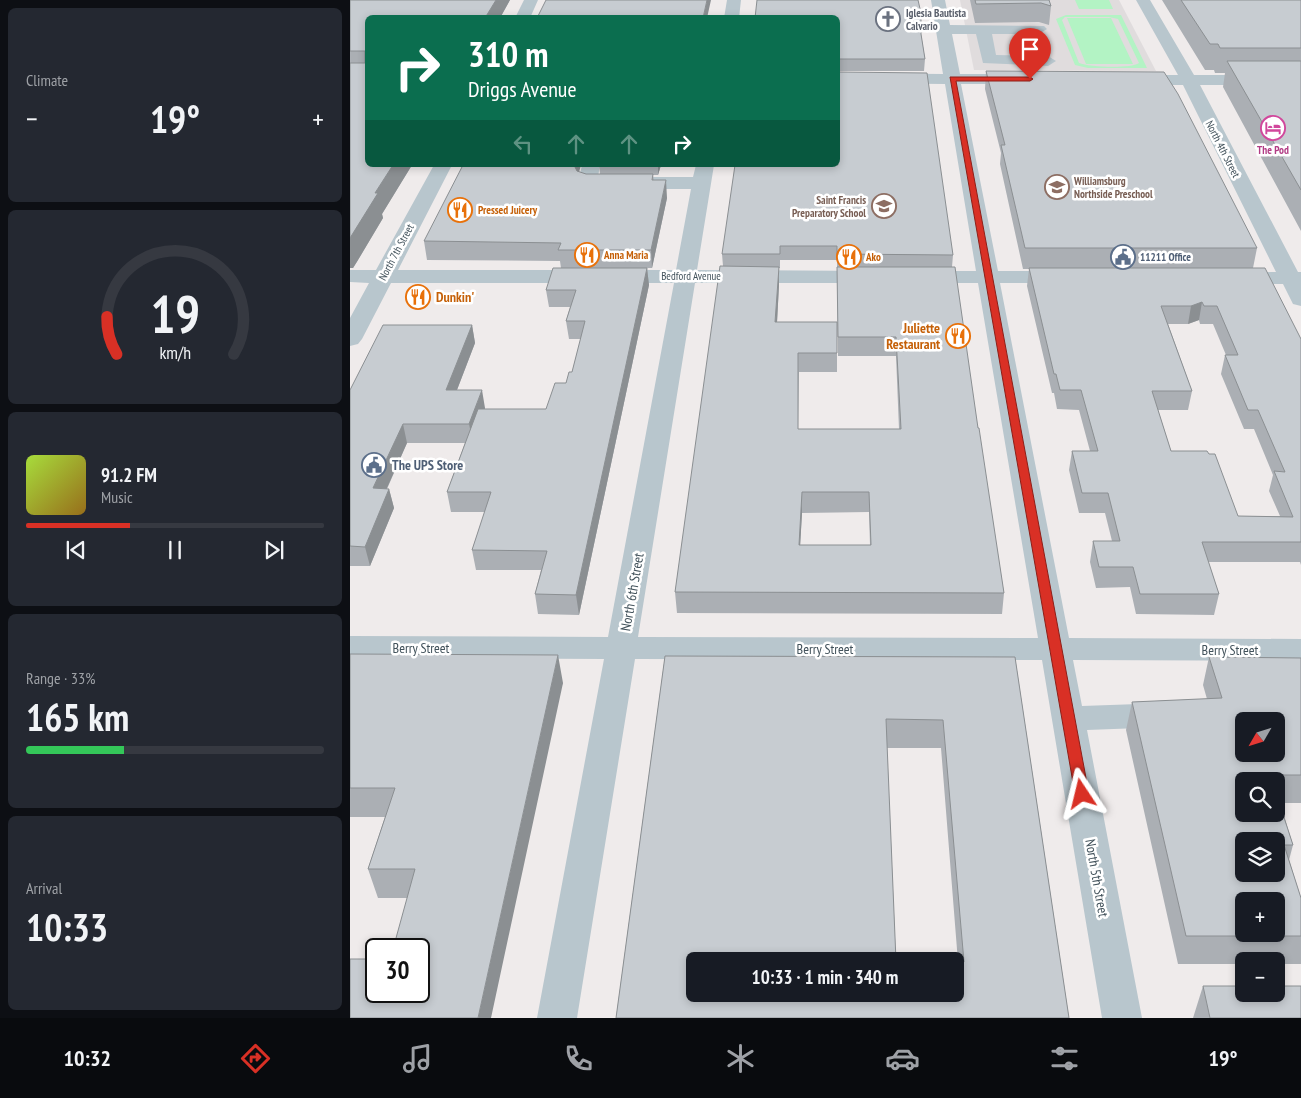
<!DOCTYPE html>
<meta charset="utf-8">
<style>
:root{--surface:#171b24;--page:#242831;--text:#f1f3f6;--muted:#9ea1a6;--line:#363941;--accent:#d93025}
body{margin:0;font-family:"PT Sans Narrow",sans-serif;background:var(--page);color:var(--text);height:100vh;display:flex;flex-direction:column;font-size:19px;white-space:nowrap}
*{box-sizing:border-box;margin:0}
p{font-size:16px;color:var(--muted)}
.icon{flex:none;width:28px;height:28px;fill:none;stroke:currentColor;stroke-width:2;stroke-linecap:round;stroke-linejoin:round}
.map{position:relative;flex:1;overflow:hidden}
.sheet{display:flex;flex-direction:column;gap:8px;padding:8px;background:#0d0f14;width:350px}
.sheet>*{flex:none}
.top-card{position:absolute;left:15px;top:15px;width:475px;height:152px;border-radius:8px;box-shadow:0 2px 8px #0003;background:#0b6e4f;color:#fff;overflow:hidden}
.needle{width:32px;rotate:231deg}
.fabs{position:absolute;left:885px;top:712px;display:grid;gap:10px}
.fabs a{display:grid;place-items:center;width:50px;height:50px;border-radius:8px;background:var(--surface);box-shadow:0 2px 8px #0003;font-size:25px}
.speed{position:absolute;left:15px;top:938px;display:flex;gap:10px;font-size:25px;font-weight:700;text-align:center}
.speed>*{display:grid;place-content:center;width:65px;height:65px;border-radius:50%;background:var(--surface);box-shadow:0 2px 8px #0003;line-height:1}
.speed .limit{border:2px solid #111;border-radius:8px;background:#fff;color:#111}
.pin{position:absolute;display:grid;place-items:center;width:42px;height:42px;color:#fff;margin:-51px -21px;border-radius:50% 50% 50% 0;rotate:-45deg;box-shadow:0 0 5px #0007}
.pin .icon{rotate:45deg}
.me{position:absolute;width:55px;margin:-28px;rotate:350deg;stroke-linejoin:round;filter:drop-shadow(0 0 4px #0008)}
.turn{display:flex;align-items:center;gap:18px;height:105px;padding:0 20px;font-size:22px}
.turn .icon{width:65px;height:65px;stroke-width:2.5}
.turn b{display:block;font-size:35px;line-height:42px}
.lanes{display:flex;align-items:center;height:48px;padding:0 20px;background:#0003;justify-content:center;gap:25px;direction:ltr}
.lanes .off{opacity:.35}
.big{font-size:38px;font-weight:600;line-height:1.1}
.sheet .widget{flex:1;display:flex;flex-direction:column;justify-content:center;gap:8px;min-width:0;padding:0 18px;border-radius:8px;background:var(--page)}
.sheet .dial{align-items:center;gap:0}
.dial svg{height:130px;overflow:visible;fill:none;stroke:var(--line);stroke-width:7;stroke-linecap:round;text-anchor:middle}
.dial text{fill:var(--text);stroke:none}
.song{display:flex;align-items:center;gap:15px}
.cover{width:60px;height:60px;border-radius:8px;background:linear-gradient(135deg,hsl(80 70% 55%),hsl(40 70% 35%))}
.played{height:5px;border-radius:2px;background:linear-gradient(90deg,var(--accent) 35%,var(--line) 35%)}
.keys{display:flex;justify-content:space-around;direction:ltr}
.heat{display:flex;justify-content:space-between;align-items:center;font-size:28px;direction:ltr}
.charge{height:8px;border-radius:4px;background:linear-gradient(90deg,#34c759 33%,var(--line) 0)}
.trip{position:absolute;left:336px;top:952px;width:278px;height:50px;border-radius:8px;background:var(--surface);box-shadow:0 2px 8px #0003;font-weight:600;line-height:50px;text-align:center}
.menu{display:flex;height:80px;justify-content:space-around;align-items:center;background:#090b0e;color:var(--muted)}
.menu .icon{width:35px;height:35px}
.menu .active{color:var(--accent)}
.menu b{font-size:22px;color:var(--text)}
main{display:flex;flex:1;min-height:0}
.map>svg:first-child{display:block}
.education{fill:#e0dcdd}
.green{fill:#b3f3c4;fill-rule:evenodd}
.lines{fill:none;stroke-linecap:round;stroke-linejoin:round}
.minor{fill:#b8c6cd;fill-rule:evenodd}
.wall{fill:#abafb4;fill-rule:evenodd}
.shaded-wall{fill:#8b8f92}
.building{fill:#c7ccd1;stroke:#8b8f92;fill-rule:evenodd}
.route{fill:#d93025;stroke:#8d1f18}
.labels{text-anchor:middle;stroke-width:5;stroke-linejoin:round;paint-order:stroke}
.far-worship-label{font-size:11px;font-weight:bold;fill:#5b616d;stroke:#fff;text-anchor:start}
.far-street-label{font-size:11px;fill:#42525b;stroke:#fff}
.far-hotel-label{font-size:11px;font-weight:bold;fill:#b23c85;stroke:#fff}
.far-education-label{font-size:11px;font-weight:bold;fill:#785e54;stroke:#fff;text-anchor:start}
.far-food-label{font-size:11px;font-weight:bold;fill:#c56008;stroke:#fff;text-anchor:start}
.far-service-label{font-size:11px;font-weight:bold;fill:#4e5e75;stroke:#fff;text-anchor:start}
.food-label{font-size:14px;font-weight:bold;fill:#c56008;stroke:#fff;text-anchor:start}
.service-label{font-size:14px;font-weight:bold;fill:#4e5e75;stroke:#fff;text-anchor:start}
.street-label{font-size:14px;fill:#42525b;stroke:#fff}
</style>
<main>
<section class="sheet">
<div class="widget"><p>Climate</p>
<div class="heat"><a>−</a><b class="big">19°</b><a>+</a></div>
</div>
<div class="widget dial"><svg viewBox="0 0 100 80">
<path d="M14 69A42 42 0 1 1 86 69"/>
<path d="M14 69A42 42 0 0 1 8 46" stroke="#d93025"/>
<text x="50" y="56" font-size="32" font-weight="700">19</text>
<text x="50" y="72" font-size="11">km/h</text>
</svg></div>
<div class="widget">
<div class="song"><i class="cover"></i><div><b>91.2 FM</b><p>Music</p></div></div>
<div class="played"></div>
<div class="keys"><svg class="icon" aria-label="previous" viewBox="0 0 24 24"><path d="M18 5L8 12l10 7zM5 5v14"/></svg><svg class="icon" aria-label="pause" viewBox="0 0 24 24"><path d="M8 5v14M16 5v14"/></svg><svg class="icon" aria-label="next" viewBox="0 0 24 24"><path d="M6 5l10 7-10 7zM19 5v14"/></svg></div>
</div>
<div class="widget"><p>Range · 33%</p><b class="big">165 km</b><div class="charge"></div></div>
<div class="widget"><p>Arrival</p><b class="big">10:33</b></div>
</section>
<div class="map">
<svg width="951" height="1018" viewBox="0 0 951 1018">
<rect width="100%" height="100%" fill="#efebeb"/>
<path class="education" d="M 610,0 L 769,0 L 806,71 L 624,70 Z"/>
<path class="green" d="M 725,0 L 759,0 L 763,9 L 729,9 Z
M 716,15 L 771,15 L 797,68 L 738,68 L 725,65 L 706,19 ZM 715,17 L 759,17 L 768,19 L 789,63 C 780,69 739,67 729,63 L 712,20 Z
M 717,18 L 761,18 L 783,64 L 736,64 Z"/>
<g class="lines">
<path class="minor" d="M 174,0 L 188,0 L 180,18 L 165,18 Z
M 377,0 L 391,0 L 389,18 L 374,18 Z
M 581,0 L 595,0 L 600,25 L 694,26 L 697,29 L 689,34 L 642,34 L 646,55 L 698,56 L 706,61 L 698,66 L 633,63 L 626,34 L 602,34 L 610,74 L 673,74 L 679,75 L 681,79 L 679,83 L 673,84 L 611,84 L 648,271 L 716,271 L 724,272 L 727,277 L 724,282 L 716,283 L 650,283 L 719,638 L 951,639 L 951,661 L 723,660 L 732,706 L 817,703 L 829,707 L 833,715 L 829,723 L 817,727 L 737,730 L 792,1018 L 752,1018 L 692,660 L 285,659 L 227,1018 L 187,1018 L 254,659 L 0,658 L 0,636 L 258,637 L 324,283 L 41,283 L 12,339 L 8,344 L 0,346 L 0,318 L 19,283 L 0,282 L 0,270 L 26,270 L 84,165 L 102,165 L 48,270 L 326,270 L 341,189 L 238,189 L 231,187 L 228,183 L 232,165 L 250,165 L 248,177 L 343,177 L 346,165 L 364,165 L 347,270 L 523,271 L 531,272 L 534,277 L 531,282 L 523,283 L 345,283 L 288,637 L 688,638 L 628,283 L 569,283 L 561,282 L 558,277 L 561,272 L 569,271 L 626,271 L 595,84 L 488,83 L 488,73 L 593,74 Z
M 786,0 L 800,0 L 844,75 L 951,75 L 951,85 L 850,85 L 948,272 L 951,272 L 951,306 L 943,304 L 933,284 L 881,284 L 873,283 L 870,278 L 873,273 L 926,272 L 833,85 L 781,85 L 775,84 L 773,80 L 775,76 L 781,75 L 828,75 Z"/>
</g>
<path class="wall" d="M 0,0 L 160,0 L 150,18 L 18,165 L 62,165 L 32,214 L 33,218 L 8,260 L 3,268 L 0,268 Z
M 620,0 L 699,0 L 701,6 L 699,25 L 689,22 L 625,23 Z
M 812,0 L 951,0 L 951,231 L 873,87 L 875,73 L 865,73 L 864,70 L 855,70 Z
M 488,18 L 571,34 L 575,59 L 574,71 L 488,71 L 488,73 L 603,255 L 602,267 L 654,593 L 652,614 L 327,613 L 325,592 L 373,266 L 372,254 ZM 430,260 L 487,260 L 488,356 L 546,356 L 549,429 L 448,429 L 449,372 L 487,372 L 487,322 L 427,322 L 429,285 L 429,268 L 430,268 ZM 519,512 L 520,545 L 450,545 L 452,513 Z
M 636,71 L 907,248 L 903,268 L 951,339 L 951,565 L 950,562 L 858,562 L 869,594 L 864,615 L 786,614 L 780,587 L 746,588 L 740,562 L 743,541 L 762,541 L 755,513 L 729,513 L 719,470 L 722,451 L 740,451 L 729,410 L 707,409 L 704,393 L 702,393 L 677,286 L 679,269 L 673,269 L 650,164 L 651,153 L 635,89 ZM 849,320 L 850,324 L 863,324 L 876,355 L 875,355 L 871,374 L 894,429 L 904,429 L 923,475 L 919,491 L 930,516 L 888,516 L 821,451 L 808,410 L 838,410 L 842,391 L 818,324 L 838,324 Z
M 249,165 L 311,165 L 308,175 L 303,175 L 304,180 L 317,198 L 302,268 L 297,268 L 299,285 L 229,615 L 188,614 L 185,594 L 191,570 L 126,570 L 122,550 L 135,512 L 101,512 L 97,492 L 115,443 L 57,443 L 37,489 L 39,489 L 44,508 L 20,566 L 0,566 L 0,390 L 122,325 L 125,343 L 107,390 L 135,408 L 135,409 L 196,409 L 216,383 L 222,372 L 231,339 L 219,339 L 216,321 L 220,307 L 199,307 L 196,290 L 211,268 L 210,261 L 77,260 L 74,241 L 229,172 L 236,174 L 250,174 Z
M 0,654 L 213,683 L 69,991 L 57,898 L 28,898 L 18,869 L 35,817 L 0,817 Z
M 315,656 L 665,657 L 719,1018 L 266,1018 ZM 537,748 L 591,748 L 608,962 L 546,961 Z
M 859,657 L 951,658 L 951,803 L 930,803 L 943,845 L 939,860 L 951,898 L 951,964 L 926,964 L 926,961 L 894,961 L 894,964 L 828,964 L 776,730 L 782,702 L 857,699 L 853,685 ZM 894,781 L 926,781 L 926,814 Z
M 853,986 L 951,1018 L 843,1018 Z"/>
<path class="shaded-wall" d="M 146,0 L 160,0 L 150,18 L 135,18 Z
M 357,0 L 361,0 L 357,18 L 353,18 Z
M 43,165 L 62,165 L 32,214 L 33,218 L 8,260 L 3,268 L 0,268 L 0,238 L 25,193 Z
M 224,165 L 231,165 L 226,183 Z
M 308,165 L 311,165 L 308,175 Z
M 316,180 L 317,198 L 302,268 L 301,250 Z
M 429,267 L 429,285 L 426,341 L 425,322 Z
M 297,268 L 299,285 L 229,615 L 226,595 Z
M 852,302 L 849,320 L 838,324 L 841,306 Z
M 122,325 L 125,343 L 100,408 L 96,390 Z
M 132,390 L 135,408 L 123,443 L 119,424 Z
M 53,424 L 57,443 L 28,508 L 23,488 Z
M 39,489 L 44,508 L 20,566 L 15,547 Z
M 452,492 L 452,513 L 449,566 L 449,545 Z
M 208,655 L 213,683 L 141,1018 L 128,1018 Z"/>
<path class="building" d="M 0,0 L 146,0 L 135,18 L 18,18 L 18,165 L 43,165 L 25,193 L 28,193 L 0,238 L 0,63 L 15,63 L 15,51 L 0,51 Z
M 196,0 L 357,0 L 353,18 L 187,18 Z
M 407,0 L 568,0 L 571,13 L 571,34 L 575,59 L 488,59 L 488,63 L 488,18 L 405,18 Z
M 625,0 L 699,0 L 701,6 L 691,3 L 626,4 Z
M 831,0 L 951,0 L 951,48 L 870,48 L 868,44 L 860,44 Z
M 877,61 L 951,61 L 951,190 Z
M 636,71 L 814,72 L 828,94 L 907,248 L 675,248 L 651,145 L 655,145 Z
M 488,72 L 577,73 L 603,255 L 487,254 L 487,246 L 430,246 L 430,254 L 372,254 L 385,165 L 488,165 Z
M 113,165 L 224,165 L 227,171 L 236,174 L 303,174 L 302,180 L 316,180 L 301,250 L 208,250 L 211,243 L 74,241 Z
M 370,266 L 429,267 L 425,322 L 487,322 L 487,353 L 448,353 L 448,429 L 551,429 L 546,337 L 488,337 L 487,267 L 605,267 L 628,428 L 629,428 L 654,593 L 325,592 ZM 452,492 L 519,492 L 521,545 L 449,545 Z
M 203,268 L 297,268 L 226,595 L 185,594 L 197,551 L 122,550 L 141,492 L 97,492 L 128,409 L 196,409 L 205,383 L 216,383 L 219,372 L 222,372 L 235,321 L 216,321 L 226,290 L 196,290 Z
M 679,268 L 915,268 L 951,339 L 951,542 L 852,542 L 869,594 L 790,594 L 783,567 L 749,567 L 743,541 L 770,541 L 758,493 L 732,493 L 722,451 L 748,451 L 731,390 L 710,390 L 706,374 L 704,374 ZM 852,302 L 854,306 L 867,306 L 888,355 L 875,355 L 898,410 L 908,410 L 935,472 L 924,471 L 943,517 L 888,516 L 865,454 L 859,454 L 857,451 L 821,451 L 802,391 L 842,391 L 811,306 L 841,306 Z
M 33,325 L 122,325 L 96,390 L 132,390 L 119,424 L 53,424 L 23,488 L 39,489 L 15,547 L 0,546 L 0,390 Z
M 0,654 L 208,655 L 128,1018 L 0,1018 L 0,959 L 26,959 L 26,991 L 69,991 L 69,949 L 43,949 L 65,869 L 18,869 L 45,788 L 0,788 Z
M 315,656 L 665,657 L 719,1018 L 266,1018 ZM 536,719 L 593,720 L 614,962 L 605,962 L 605,994 L 345,994 L 345,961 L 546,961 Z
M 859,657 L 951,658 L 951,775 L 920,775 L 922,781 L 894,781 L 894,814 L 926,814 L 926,793 L 943,845 L 934,845 L 951,898 L 951,936 L 836,936 L 782,702 L 872,698 ZM 894,721 L 926,721 L 926,754 L 894,754 ZM 894,841 L 926,841 L 926,874 L 894,874 ZM 894,901 L 926,901 L 926,934 L 894,934 Z
M 853,986 L 894,986 L 894,994 L 926,994 L 926,986 L 951,986 L 951,1018 L 860,1018 Z"/>
<path class="route" d="M 600,77 L 680,77 L 683,79 L 680,81 L 606,81 L 739,794 L 737,798 L 727,798 L 725,794 Z"/>
<defs>
<symbol id="church-ring" viewBox="-11 -11 22 22"><circle r="9.5" fill="#fff" stroke="#6b7280" stroke-width="1.5"/><path d="M-1.2-6h2.4v3.5h3.3v2.4h-3.3V6h-2.4V-.1h-3.3v-2.4h3.3Z" fill="#6b7280"/></symbol>
<symbol id="hotel-ring" viewBox="-11 -11 22 22"><circle r="9.5" fill="#fff" stroke="#d1479c" stroke-width="1.5"/><path d="M-6-4.5h1.5V1H6V5H4.5V3h-9V5H-6ZM-4 0a1.8 1.8 0 1 1 3.6 0ZM.5 0V-2.5h3Q6-2.5 6 0Z" fill="#d1479c"/></symbol>
<symbol id="school-ring" viewBox="-11 -11 22 22"><circle r="9.5" fill="#fff" stroke="#8d6e63" stroke-width="1.5"/><path d="M0-5L7-2L0 1L-7-2ZM-4 1L0 2.5L4 1V4Q0 6-4 4Z" fill="#8d6e63"/></symbol>
<symbol id="restaurant-ring" viewBox="-11 -11 22 22"><circle r="9.5" fill="#fff" stroke="#e8710a" stroke-width="1.5"/><path d="M-5-6h1v4h1v-4h1v4h1v-4h1v5L-1.5 .5V6h-2V.5L-5-1ZM5-6V6H3V1.5H1.5Q1.5-4 5-6Z" fill="#e8710a"/></symbol>
<symbol id="civic-ring" viewBox="-11 -11 22 22"><circle r="9.5" fill="#fff" stroke="#5c6f8a" stroke-width="1.5"/><path d="M-.6-6.5H3V-4.5H.6V-3L4-1V1h2V6H-6V1h2V-1L-.6-3ZM-1.2 2.5V6h2.4V2.5Z" fill="#5c6f8a"/></symbol>
</defs>
<g fill-rule="evenodd">
<use href="#church-ring" x="524" y="5" width="28" height="28"/>
<use href="#hotel-ring" x="909" y="114" width="28" height="28"/>
<use href="#school-ring" x="693" y="173" width="28" height="28"/>
<use href="#school-ring" x="520" y="192" width="28" height="28"/>
<use href="#restaurant-ring" x="96" y="196" width="28" height="28"/>
<use href="#restaurant-ring" x="223" y="241" width="28" height="28"/>
<use href="#restaurant-ring" x="485" y="243" width="28" height="28"/>
<use href="#civic-ring" x="759" y="243" width="28" height="28"/>
<use href="#restaurant-ring" x="54" y="283" width="28" height="28"/>
<use href="#restaurant-ring" x="594" y="322" width="28" height="28"/>
<use href="#civic-ring" x="10" y="451" width="28" height="28"/>
</g>
<g class="labels">
<g class="far-worship-label">
<text x="556" y="17">Iglesia Bautista<tspan x="556" dy="13">Calvario</tspan></text>
</g>
<g class="far-street-label">
<text transform="translate(873 149) rotate(63)" y="4">North 4th Street</text>
<text transform="translate(46 252) rotate(-62)" y="4">North 7th Street</text>
<text x="341" y="280">Bedford Avenue</text>
</g>
<g class="far-hotel-label">
<text x="923" y="154">The Pod</text>
</g>
<g class="far-education-label">
<text x="724" y="185">Williamsburg<tspan x="724" dy="13">Northside Preschool</tspan></text>
<text x="516" y="204" text-anchor="end">Saint Francis<tspan x="516" dy="13">Preparatory School</tspan></text>
</g>
<g class="far-food-label">
<text x="128" y="214">Pressed Juicery</text>
<text x="254" y="259">Anna Maria</text>
<text x="516" y="261">Ako</text>
</g>
<g class="far-service-label">
<text x="790" y="261">11211 Office</text>
</g>
<g class="food-label">
<text x="86" y="302">Dunkin'</text>
<text x="590" y="333" text-anchor="end">Juliette<tspan x="590" dy="16">Restaurant</tspan></text>
</g>
<g class="service-label">
<text x="42" y="470">The UPS Store</text>
</g>
<g class="street-label">
<text transform="translate(282 592) rotate(-80)" y="5">North 6th Street</text>
<text x="71" y="653">Berry Street</text>
<text x="475" y="654">Berry Street</text>
<text x="880" y="655">Berry Street</text>
<text transform="translate(747 878) rotate(80)" y="5">North 5th Street</text>
</g>
</g>
</svg>
<div class="fabs">
<a><svg class="needle" viewBox="-14 -14 28 28"><path d="M0-13l5 13h-10z" fill="#e53935"/><path d="M0 13l5-13h-10z" fill="#9ea1a6"/></svg></a>
<a><svg class="icon" aria-label="search" viewBox="0 0 24 24"><circle cx="10" cy="10" r="6"/><path d="M15 15l6 6"/></svg></a>
<a><svg class="icon" aria-label="layers" viewBox="0 0 24 24"><path d="M12 4l9 5-9 5-9-5zM3 14l9 5 9-5"/></svg></a>
<a>+</a>
<a>−</a>
</div>
<div class="speed"><div class="limit">30</div></div>
<div class="pin" style="left:680px;top:79px;background:#d93025"><svg class="icon" aria-label="arrive" viewBox="0 0 24 24"><path d="M6 21V4h12l-3 4 3 4H6"/></svg></div>
<svg class="me" style="left:732px;top:794px" viewBox="-20 -20 40 40"><path d="M0-17L14 15 0 8-14 15z" fill="#d93025" stroke="#fff" stroke-width="4"/></svg>
<div class="trip">10:33 · 1 min · 340 m</div>
<div class="top-card">
<div class="turn"><svg class="icon" aria-label="right" viewBox="0 0 24 24"><path d="M7 20v-9h11M14 6l5 5-5 5"/></svg><div><b>310 m</b>Driggs Avenue</div></div>
<div class="lanes"><svg class="icon off" aria-label="left" viewBox="0 0 24 24"><path d="M17 20v-9H6M10 6l-5 5 5 5"/></svg><svg class="icon off" aria-label="ahead" viewBox="0 0 24 24"><path d="M12 20V5M6 11l6-6 6 6"/></svg><svg class="icon off" aria-label="ahead" viewBox="0 0 24 24"><path d="M12 20V5M6 11l6-6 6 6"/></svg><svg class="icon" aria-label="right" viewBox="0 0 24 24"><path d="M7 20v-9h11M14 6l5 5-5 5"/></svg></div>
</div>
</div>
</main>
<nav class="menu">
<b>10:32</b>
<svg class="icon active" aria-label="directions" viewBox="0 0 24 24"><path d="M12 3l9 9-9 9-9-9zM9 14v-3h6M13 9l2 2-2 2"/></svg>
<svg class="icon" aria-label="music" viewBox="0 0 24 24"><path d="M9 18V5l10-2v13"/><circle cx="6" cy="18" r="3"/><circle cx="16" cy="16" r="3"/></svg>
<svg class="icon" aria-label="phone" viewBox="0 0 24 24"><path d="M5 4h4l2 5-3 2q2 4 5 5l2-3 5 2v4C11 20 4 13 5 4z"/></svg>
<svg class="icon" aria-label="climate" viewBox="0 0 24 24"><path d="M12 3v18M4 7l16 10M4 17L20 7"/></svg>
<svg class="icon" aria-label="car" viewBox="0 0 24 24"><path d="M5 17H2v-5l4-1 3-4h7l3 4 3 1v5h-3M9 17h6M6 11h13"/><circle cx="7" cy="17" r="2"/><circle cx="17" cy="17" r="2"/></svg>
<svg class="icon" aria-label="filters" viewBox="0 0 24 24"><path d="M4 7h16M4 17h16"/><circle cx="9" cy="7" r="2"/><circle cx="15" cy="17" r="2"/></svg>
<b>19°</b>
</nav>
